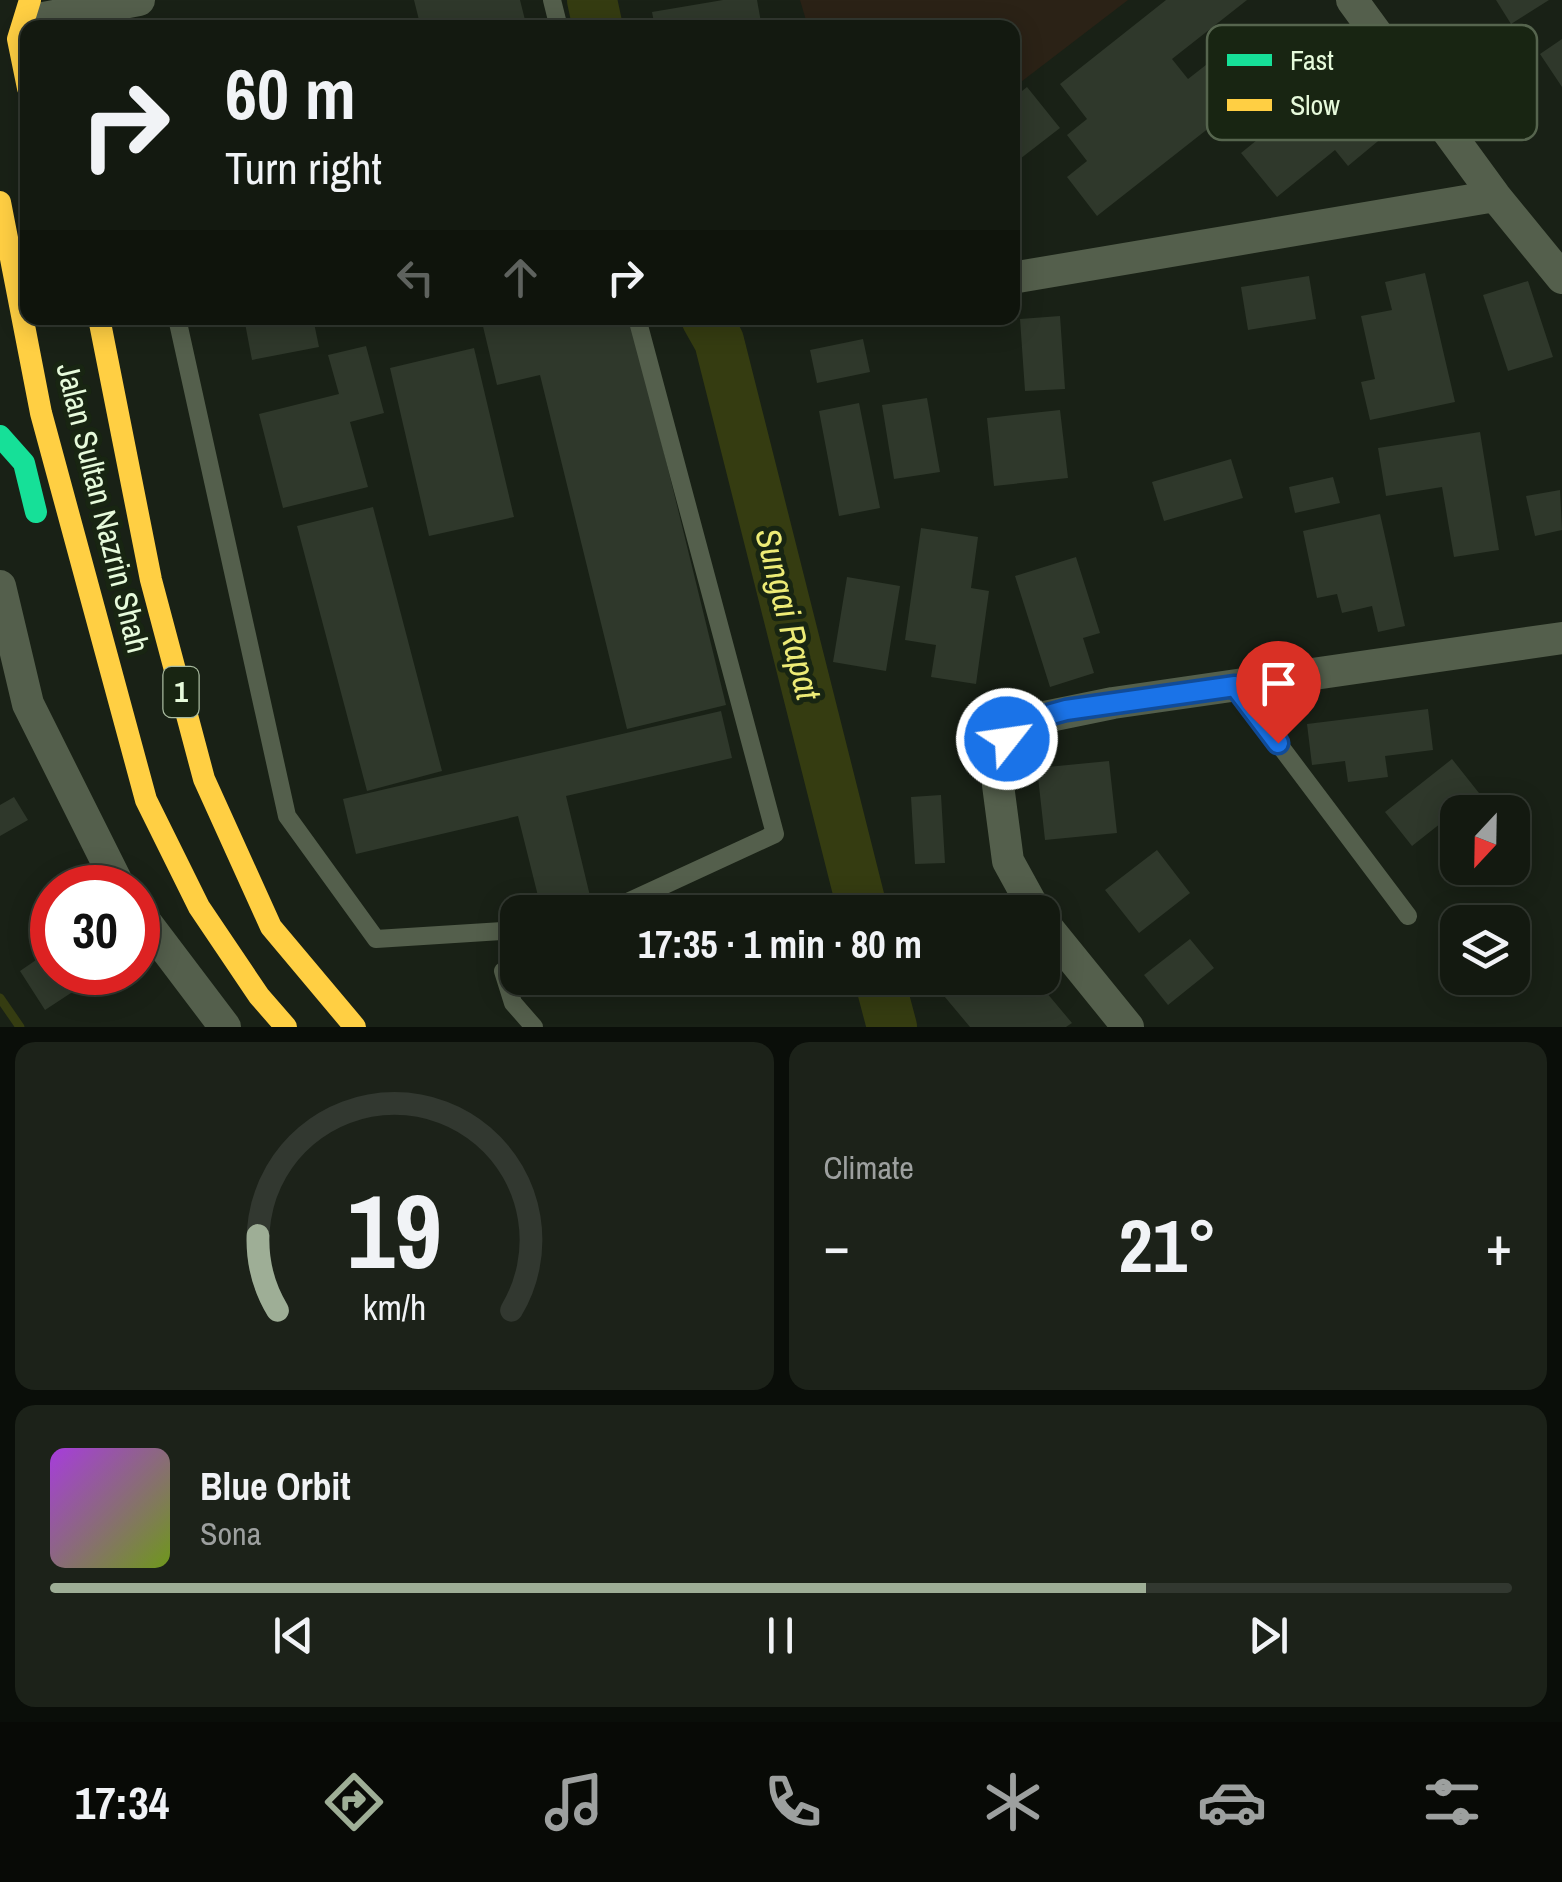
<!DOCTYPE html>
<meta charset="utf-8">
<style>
:root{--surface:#131910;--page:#1c2219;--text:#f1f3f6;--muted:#9da09f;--line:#323830;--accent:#9eae96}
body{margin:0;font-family:"Archivo Narrow",sans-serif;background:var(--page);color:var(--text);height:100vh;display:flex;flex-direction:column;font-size:38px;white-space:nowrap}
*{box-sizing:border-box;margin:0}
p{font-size:32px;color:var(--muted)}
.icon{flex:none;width:55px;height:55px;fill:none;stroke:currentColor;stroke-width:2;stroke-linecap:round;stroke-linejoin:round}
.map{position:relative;height:1027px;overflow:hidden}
.drawer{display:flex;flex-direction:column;gap:15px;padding:15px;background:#0a0e09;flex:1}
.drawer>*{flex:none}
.banner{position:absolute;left:20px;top:20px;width:1000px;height:305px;border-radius:20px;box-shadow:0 5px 25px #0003,0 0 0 2px var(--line);background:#131910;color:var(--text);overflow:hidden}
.needle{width:65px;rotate:202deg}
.buttons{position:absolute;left:1440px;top:795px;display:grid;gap:20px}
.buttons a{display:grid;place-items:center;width:90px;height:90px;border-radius:20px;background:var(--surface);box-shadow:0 5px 25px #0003,0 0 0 2px var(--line);font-size:50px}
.speed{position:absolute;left:30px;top:865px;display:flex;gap:20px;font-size:50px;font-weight:700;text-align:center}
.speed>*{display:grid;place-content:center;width:130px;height:130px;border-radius:50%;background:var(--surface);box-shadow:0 5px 25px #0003,0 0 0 2px var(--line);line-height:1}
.speed .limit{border:15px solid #d22;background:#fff;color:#111}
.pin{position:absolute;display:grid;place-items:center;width:85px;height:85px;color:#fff;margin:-102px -42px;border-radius:50% 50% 50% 0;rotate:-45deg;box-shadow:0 0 10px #0007}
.pin .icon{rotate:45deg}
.me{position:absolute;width:110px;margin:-55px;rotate:60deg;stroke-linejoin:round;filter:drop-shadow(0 0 8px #0008)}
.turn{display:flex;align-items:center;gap:35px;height:210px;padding:0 40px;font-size:45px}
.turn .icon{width:130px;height:130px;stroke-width:2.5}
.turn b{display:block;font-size:70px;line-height:85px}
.lanes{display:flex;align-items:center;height:95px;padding:0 40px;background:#0003;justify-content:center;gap:50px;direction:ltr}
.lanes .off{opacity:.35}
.big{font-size:75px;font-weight:700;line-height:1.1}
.drawer .card{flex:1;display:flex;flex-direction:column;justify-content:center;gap:15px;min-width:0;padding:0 35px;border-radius:20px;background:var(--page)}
.drawer .dial{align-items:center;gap:0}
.dial svg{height:260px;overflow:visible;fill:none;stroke:var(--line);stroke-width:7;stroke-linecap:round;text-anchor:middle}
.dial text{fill:var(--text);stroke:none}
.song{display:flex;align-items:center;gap:30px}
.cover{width:120px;height:120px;border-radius:15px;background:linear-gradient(135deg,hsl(280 70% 55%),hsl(80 70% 35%))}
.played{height:10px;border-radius:5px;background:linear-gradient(90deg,var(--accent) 75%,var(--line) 75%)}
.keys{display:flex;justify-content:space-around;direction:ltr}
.heat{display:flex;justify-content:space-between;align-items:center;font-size:55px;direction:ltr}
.drawer .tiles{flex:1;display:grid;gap:15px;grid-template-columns:1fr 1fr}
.card:last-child{grid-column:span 2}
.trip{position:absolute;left:500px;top:895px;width:560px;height:100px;border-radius:20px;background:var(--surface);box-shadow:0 5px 25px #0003,0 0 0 2px var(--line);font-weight:700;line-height:100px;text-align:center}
.dock{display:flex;height:160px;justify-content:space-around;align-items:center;background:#080a06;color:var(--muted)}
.dock .icon{width:70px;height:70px}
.dock .active{color:var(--accent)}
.dock b{font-size:45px;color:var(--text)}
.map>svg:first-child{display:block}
.green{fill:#2b2216}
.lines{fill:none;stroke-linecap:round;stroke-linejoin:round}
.stream{stroke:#353c11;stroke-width:9}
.river{stroke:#353c11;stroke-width:50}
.building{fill:#2f382b}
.lane{stroke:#545f4c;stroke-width:18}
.street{stroke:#545f4c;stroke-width:32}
.fast{stroke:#16e098;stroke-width:22}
.slow{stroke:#ffcf43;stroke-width:22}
.route-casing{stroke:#114b97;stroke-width:25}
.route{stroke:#1a73e8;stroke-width:18}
.labels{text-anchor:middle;stroke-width:10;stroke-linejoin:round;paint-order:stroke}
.shield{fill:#182512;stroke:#a8ba9f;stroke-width:2.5}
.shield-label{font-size:30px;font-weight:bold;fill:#e6fadb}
.street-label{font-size:32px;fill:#e6fadb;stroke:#182512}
.water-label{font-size:35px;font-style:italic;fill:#edeb76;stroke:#182512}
.key{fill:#182512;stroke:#56654e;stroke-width:2.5}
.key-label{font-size:28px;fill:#e6fadb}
</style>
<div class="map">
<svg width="1562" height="1027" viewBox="0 0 1562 1027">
<rect width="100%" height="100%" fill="#192116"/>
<path class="green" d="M 800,0 L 1128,0 L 1013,88 L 1012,28 L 808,27 Z"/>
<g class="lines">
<path class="stream" d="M 0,998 L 20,1027"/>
<path class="river" d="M 592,0 L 598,28
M 706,318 L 719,341 L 863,912
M 879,978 L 892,1027"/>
</g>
<path class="building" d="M 414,0 L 520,0 L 527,28 L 421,28 Z
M 723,0 L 757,0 L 762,28 L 655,28 L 652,12 Z
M 1166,0 L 1247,0 L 1172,59 L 1188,79 L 1229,47 L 1261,87 L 1097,216 L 1067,177 L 1087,161 L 1067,135 L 1087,119 L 1060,84 Z
M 1496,0 L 1549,0 L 1511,24 Z
M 1562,39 L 1562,87 L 1540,54 Z
M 1334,77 L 1383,137 L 1348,166 L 1335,150 L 1277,197 L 1241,153 Z
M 1027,87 L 1060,128 L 1012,165 L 1012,99 Z
M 1425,273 L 1455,402 L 1370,420 L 1361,382 L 1375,379 L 1361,316 L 1392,310 L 1385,282 Z
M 1309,276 L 1316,319 L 1248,330 L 1241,287 Z
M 1528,281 L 1553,357 L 1508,371 L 1483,295 Z
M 1060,316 L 1065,389 L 1025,391 L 1020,319 Z
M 244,318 L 313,318 L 319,347 L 252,360 Z
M 481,318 L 631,318 L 726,705 L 627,729 L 540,375 L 497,385 Z
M 863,339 L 870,372 L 817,383 L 810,350 Z
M 366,346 L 384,413 L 350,422 L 368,487 L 283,508 L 259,414 L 339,394 L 328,355 Z
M 474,348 L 514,517 L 429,536 L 390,368 Z
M 927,398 L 940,472 L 894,479 L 882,405 Z
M 859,403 L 880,508 L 839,516 L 819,411 Z
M 1060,410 L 1068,478 L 994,486 L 987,418 Z
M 1480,432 L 1499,550 L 1454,557 L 1442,487 L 1386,496 L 1378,448 Z
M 1231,459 L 1243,498 L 1164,521 L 1152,482 Z
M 1333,477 L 1340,503 L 1295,513 L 1289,487 Z
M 1560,490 L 1562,530 L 1535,536 L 1526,496 Z
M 373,507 L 442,771 L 367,791 L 297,526 Z
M 1380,514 L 1405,626 L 1378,632 L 1372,606 L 1342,613 L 1337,594 L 1317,598 L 1303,531 Z
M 921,528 L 978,537 L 971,588 L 989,591 L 976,684 L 931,677 L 936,645 L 905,640 Z
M 1076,557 L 1100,633 L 1083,638 L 1094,673 L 1050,687 L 1015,576 Z
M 847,577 L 900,586 L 886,671 L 833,662 Z
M 1428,709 L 1433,750 L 1385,756 L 1388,777 L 1348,782 L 1345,761 L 1312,765 L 1307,724 Z
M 721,711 L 732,758 L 566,796 L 590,896 L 541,908 L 518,816 L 356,854 L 343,799 Z
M 1452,759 L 1479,793 L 1412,846 L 1385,812 Z
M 1109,761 L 1117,833 L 1045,840 L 1037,768 Z
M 941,795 L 945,863 L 915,864 L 911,797 Z
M 14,797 L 28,820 L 0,836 L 0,805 Z
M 1157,850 L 1190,893 L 1139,933 L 1105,890 Z
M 1190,939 L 1214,968 L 1168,1005 L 1144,975 Z
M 52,949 L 52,972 L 103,972 L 45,1010 L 20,971 Z
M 1042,968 L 1050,977 L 1041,986 L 1072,1023 L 1066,1027 L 970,1027 L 929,978 L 1042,978 Z"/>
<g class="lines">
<path class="lane" d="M 552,0 L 559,28
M 109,7 L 114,28
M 177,318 L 287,816 L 376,939 L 518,930
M 1235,686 L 1408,916
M 606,912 L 775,834 L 637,318
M 518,962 L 503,971 L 513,1003 L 534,1027"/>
<path class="street" d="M 1352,0 L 1495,196 L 1562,278
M 38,19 L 139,0
M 1012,278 L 1495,196
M 0,586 L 28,704 L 120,888
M 138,912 L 225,1027
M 1036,912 L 1008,861 L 998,785 L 999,759 L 1007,739 L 1030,720 L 1113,703 L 1562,638
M 1042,921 L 1128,1027"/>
<path class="fast" d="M 0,436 L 24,463 L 36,512"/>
<path class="slow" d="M 28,88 L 18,39 L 30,0
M 0,202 L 41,413 L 146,800 L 199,907 L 259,996 L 286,1027
M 99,318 L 151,580 L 204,779 L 271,927 L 355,1027"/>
</g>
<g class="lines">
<defs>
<path id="route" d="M 1007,739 L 1030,720 L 1066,710 L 1235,686 L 1278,743"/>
</defs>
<use href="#route" class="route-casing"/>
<use href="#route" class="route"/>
</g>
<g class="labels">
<rect class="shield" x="163.5" y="667" width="35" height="50" rx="8"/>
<g class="shield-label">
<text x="181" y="702">1</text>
</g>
<g class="street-label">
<text transform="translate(103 508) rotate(76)" y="11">Jalan Sultan Nazrin Shah</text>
</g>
<g class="water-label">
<text transform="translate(788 614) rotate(76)" y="12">Sungai Rapat</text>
</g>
</g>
<rect x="1207" y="25" width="330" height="115" rx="15" class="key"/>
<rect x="1227" y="54" width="45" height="12" fill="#16e098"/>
<rect x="1227" y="99" width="45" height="12" fill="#ffcf43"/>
<g class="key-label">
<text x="1290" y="70">Fast</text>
<text x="1290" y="115">Slow</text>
</g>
</svg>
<div class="buttons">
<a><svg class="needle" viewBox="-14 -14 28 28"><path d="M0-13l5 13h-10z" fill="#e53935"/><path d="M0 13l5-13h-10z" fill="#9da09f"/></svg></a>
<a><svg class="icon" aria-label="layers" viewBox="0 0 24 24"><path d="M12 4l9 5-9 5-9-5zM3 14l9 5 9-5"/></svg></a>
</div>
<div class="speed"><div class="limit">30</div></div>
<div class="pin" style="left:1278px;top:743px;background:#d93025"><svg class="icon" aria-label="arrive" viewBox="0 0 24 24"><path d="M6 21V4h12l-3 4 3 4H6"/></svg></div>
<svg class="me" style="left:1007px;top:739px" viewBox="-20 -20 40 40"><circle r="17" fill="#1a73e8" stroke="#fff" stroke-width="3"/><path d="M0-11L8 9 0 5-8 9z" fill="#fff"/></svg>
<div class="trip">17:35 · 1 min · 80 m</div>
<div class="banner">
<div class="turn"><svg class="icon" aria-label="right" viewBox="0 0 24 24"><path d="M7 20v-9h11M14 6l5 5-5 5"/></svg><div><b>60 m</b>Turn right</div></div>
<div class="lanes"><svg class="icon off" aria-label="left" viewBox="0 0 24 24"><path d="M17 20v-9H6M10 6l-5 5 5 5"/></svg><svg class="icon off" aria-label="ahead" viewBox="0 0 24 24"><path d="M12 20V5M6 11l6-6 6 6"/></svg><svg class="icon" aria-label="right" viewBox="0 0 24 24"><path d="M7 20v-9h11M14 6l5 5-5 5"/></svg></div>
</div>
</div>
<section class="drawer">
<div class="tiles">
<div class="card dial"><svg viewBox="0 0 100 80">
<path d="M14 69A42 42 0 1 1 86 69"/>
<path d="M14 69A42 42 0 0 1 8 46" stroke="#9eae96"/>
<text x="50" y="56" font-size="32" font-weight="700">19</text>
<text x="50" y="72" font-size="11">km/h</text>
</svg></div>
<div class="card"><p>Climate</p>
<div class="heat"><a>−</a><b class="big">21°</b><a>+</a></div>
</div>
<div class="card">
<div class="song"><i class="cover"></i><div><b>Blue Orbit</b><p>Sona</p></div></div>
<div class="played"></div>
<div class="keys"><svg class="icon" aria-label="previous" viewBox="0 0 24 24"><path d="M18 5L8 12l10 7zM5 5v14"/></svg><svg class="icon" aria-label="pause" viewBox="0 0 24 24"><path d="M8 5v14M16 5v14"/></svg><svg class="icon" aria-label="next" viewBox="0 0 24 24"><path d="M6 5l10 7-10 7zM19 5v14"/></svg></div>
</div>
</div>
</section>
<nav class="dock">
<b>17:34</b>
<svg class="icon active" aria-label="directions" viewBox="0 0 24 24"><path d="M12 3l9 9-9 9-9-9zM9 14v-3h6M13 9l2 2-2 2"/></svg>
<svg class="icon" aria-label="music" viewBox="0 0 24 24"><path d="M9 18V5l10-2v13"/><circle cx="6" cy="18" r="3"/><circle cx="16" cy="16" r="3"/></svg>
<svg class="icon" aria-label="phone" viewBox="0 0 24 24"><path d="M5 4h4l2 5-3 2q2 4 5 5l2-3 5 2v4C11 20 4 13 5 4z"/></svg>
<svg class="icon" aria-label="climate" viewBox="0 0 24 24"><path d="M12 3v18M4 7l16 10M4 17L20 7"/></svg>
<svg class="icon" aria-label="car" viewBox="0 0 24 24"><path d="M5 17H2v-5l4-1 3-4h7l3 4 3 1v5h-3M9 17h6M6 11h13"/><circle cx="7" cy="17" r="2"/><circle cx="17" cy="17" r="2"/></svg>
<svg class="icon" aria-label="filters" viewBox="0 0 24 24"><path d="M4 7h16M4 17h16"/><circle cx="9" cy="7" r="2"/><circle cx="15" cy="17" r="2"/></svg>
</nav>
